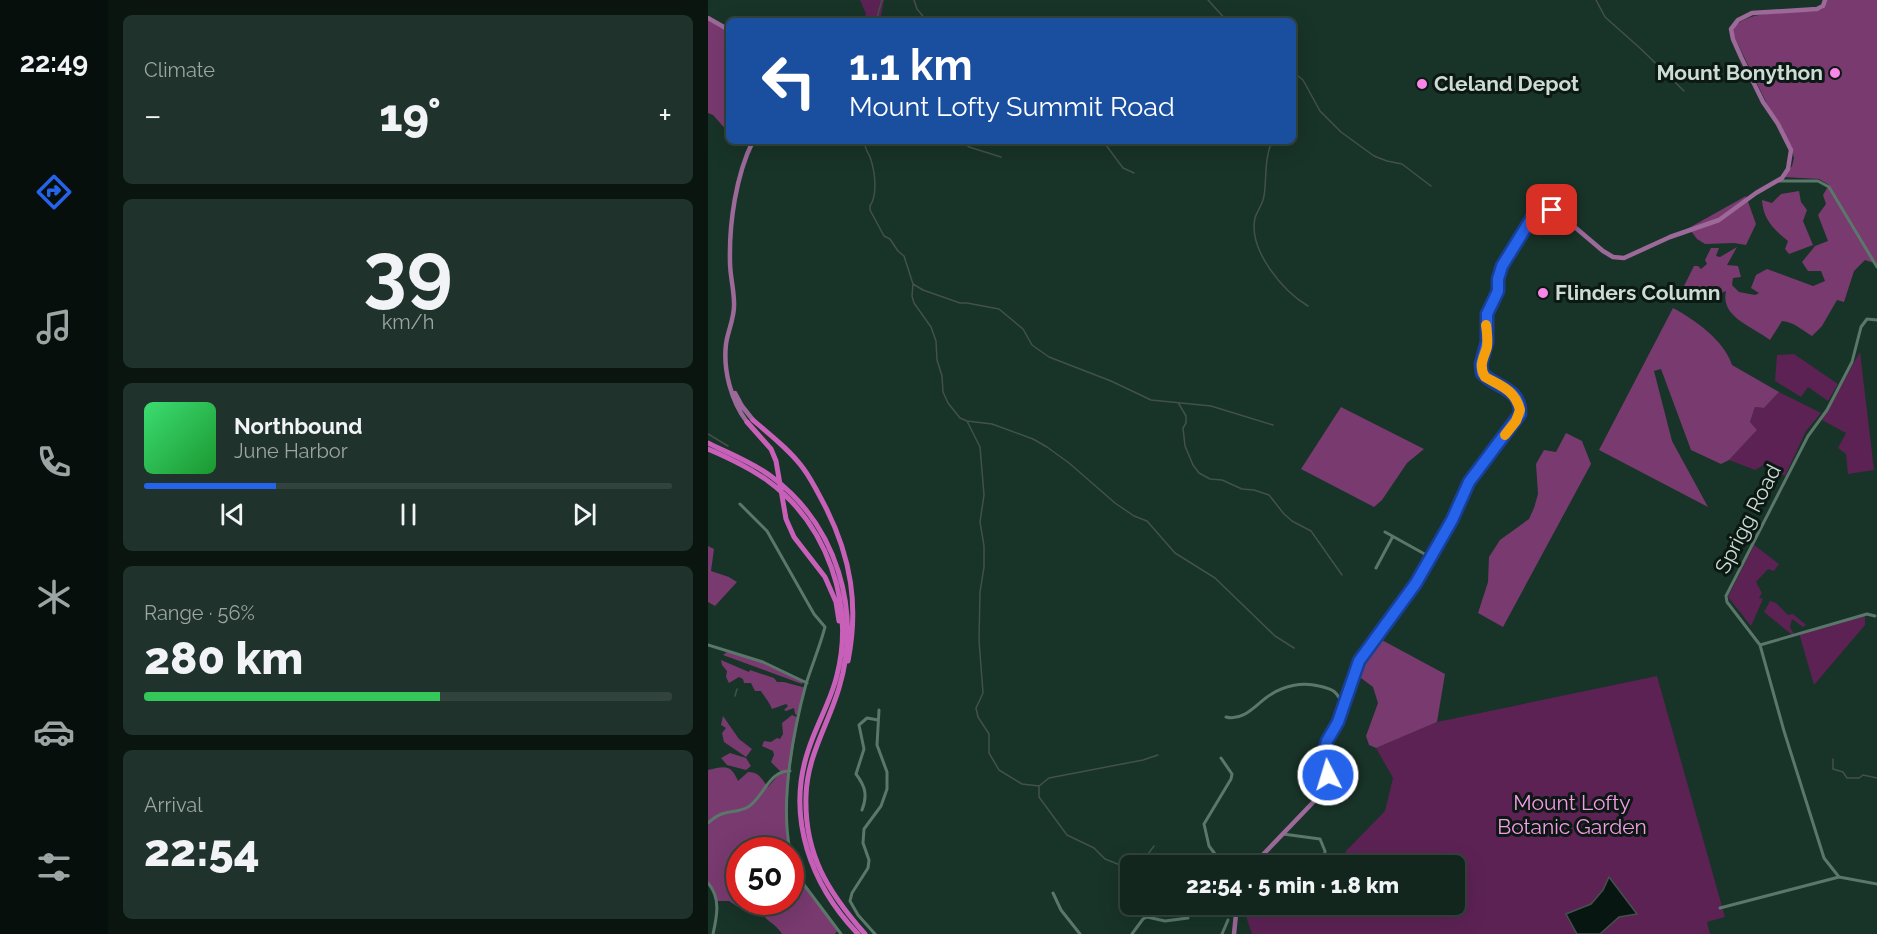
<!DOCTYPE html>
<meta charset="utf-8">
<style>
:root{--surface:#12261e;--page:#1f322b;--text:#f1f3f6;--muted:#9ca5a4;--line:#31433c;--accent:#2563eb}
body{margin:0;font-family:Raleway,sans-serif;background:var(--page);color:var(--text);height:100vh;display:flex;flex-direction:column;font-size:22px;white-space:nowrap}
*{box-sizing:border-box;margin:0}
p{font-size:20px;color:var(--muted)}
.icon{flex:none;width:33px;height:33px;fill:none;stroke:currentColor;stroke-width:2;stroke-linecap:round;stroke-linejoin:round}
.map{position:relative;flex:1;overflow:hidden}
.drawer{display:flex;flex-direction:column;gap:15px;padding:15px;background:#0a1510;width:600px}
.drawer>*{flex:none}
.banner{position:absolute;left:18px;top:18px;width:570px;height:126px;border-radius:9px;box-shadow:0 6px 24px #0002,0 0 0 2px var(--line);background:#1a4fa0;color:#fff;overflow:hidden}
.speed{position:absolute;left:18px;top:837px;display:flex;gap:12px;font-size:30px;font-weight:700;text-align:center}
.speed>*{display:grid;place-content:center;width:78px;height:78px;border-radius:50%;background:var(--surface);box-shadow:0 6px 24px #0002,0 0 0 2px var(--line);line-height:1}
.speed .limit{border:9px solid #d22;background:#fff;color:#111}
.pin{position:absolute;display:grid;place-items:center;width:51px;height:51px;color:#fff;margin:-26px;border-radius:12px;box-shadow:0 3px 9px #0006}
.me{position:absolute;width:66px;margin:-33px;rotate:355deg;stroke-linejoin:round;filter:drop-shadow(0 0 4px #0008)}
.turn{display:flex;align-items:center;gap:21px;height:126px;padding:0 24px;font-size:27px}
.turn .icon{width:78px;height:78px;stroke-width:2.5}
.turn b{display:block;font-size:42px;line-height:51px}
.big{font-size:45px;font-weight:800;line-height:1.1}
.drawer .widget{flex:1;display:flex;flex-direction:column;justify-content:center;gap:9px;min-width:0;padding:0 21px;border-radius:9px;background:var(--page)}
.drawer .dial{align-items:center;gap:0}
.dial b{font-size:78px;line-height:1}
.song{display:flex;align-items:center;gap:18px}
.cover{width:72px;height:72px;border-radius:9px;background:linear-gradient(135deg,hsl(140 70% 55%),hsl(130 70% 35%))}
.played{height:6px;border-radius:3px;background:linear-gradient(90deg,var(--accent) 25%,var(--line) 25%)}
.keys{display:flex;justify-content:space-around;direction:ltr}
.heat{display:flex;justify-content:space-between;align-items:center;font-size:33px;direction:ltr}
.charge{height:9px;border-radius:4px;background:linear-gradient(90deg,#34c759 56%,var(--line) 0)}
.trip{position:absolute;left:412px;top:855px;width:345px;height:60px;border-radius:9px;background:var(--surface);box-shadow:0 6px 24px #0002,0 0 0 2px var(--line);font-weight:800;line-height:60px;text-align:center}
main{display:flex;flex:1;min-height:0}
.menu{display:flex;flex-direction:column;width:108px;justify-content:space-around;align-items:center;background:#070f0c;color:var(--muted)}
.menu .icon{width:42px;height:42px}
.menu .selected{color:var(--accent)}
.menu b{font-size:27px;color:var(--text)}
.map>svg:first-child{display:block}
.green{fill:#5c2254}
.forest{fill:#793a6f}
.water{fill:#081611;stroke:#43514c;stroke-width:1.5}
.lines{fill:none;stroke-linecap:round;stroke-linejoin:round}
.stream{stroke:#43514c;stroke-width:1.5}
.minor{stroke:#5a776a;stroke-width:3}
.major{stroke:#9c6999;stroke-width:4.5}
.highway{stroke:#c860b9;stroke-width:5}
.route-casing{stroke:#184099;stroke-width:15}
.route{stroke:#2563eb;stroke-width:10}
.slow{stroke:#f59e0b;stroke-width:10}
.poi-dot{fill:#fa87e8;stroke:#0c1813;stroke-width:2}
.labels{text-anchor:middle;stroke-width:6;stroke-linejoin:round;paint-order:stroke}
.poi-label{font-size:21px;font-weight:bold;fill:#ccdbd4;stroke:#0c1813;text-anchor:start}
.street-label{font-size:21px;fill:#ccdbd4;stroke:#0c1813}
.park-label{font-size:21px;fill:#f69be7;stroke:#0c1813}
</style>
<main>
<nav class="menu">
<b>22:49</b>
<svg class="icon selected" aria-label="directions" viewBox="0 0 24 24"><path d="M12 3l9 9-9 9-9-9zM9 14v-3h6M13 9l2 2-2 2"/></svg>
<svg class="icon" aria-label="music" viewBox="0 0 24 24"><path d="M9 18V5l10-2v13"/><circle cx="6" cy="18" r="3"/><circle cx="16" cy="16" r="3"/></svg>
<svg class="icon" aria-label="phone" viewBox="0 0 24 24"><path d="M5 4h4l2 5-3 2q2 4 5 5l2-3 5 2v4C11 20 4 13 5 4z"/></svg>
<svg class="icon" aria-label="climate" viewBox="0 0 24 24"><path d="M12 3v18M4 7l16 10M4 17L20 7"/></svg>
<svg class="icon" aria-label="car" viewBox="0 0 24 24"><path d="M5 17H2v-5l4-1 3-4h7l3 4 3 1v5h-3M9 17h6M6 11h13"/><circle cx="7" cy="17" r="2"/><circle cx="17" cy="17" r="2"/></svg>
<svg class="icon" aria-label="filters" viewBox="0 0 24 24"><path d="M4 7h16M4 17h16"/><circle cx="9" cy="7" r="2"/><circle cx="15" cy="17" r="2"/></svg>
</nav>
<section class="drawer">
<div class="widget"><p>Climate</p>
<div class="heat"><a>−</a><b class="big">19°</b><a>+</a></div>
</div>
<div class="widget dial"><b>39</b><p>km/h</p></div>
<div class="widget">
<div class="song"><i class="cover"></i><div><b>Northbound</b><p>June Harbor</p></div></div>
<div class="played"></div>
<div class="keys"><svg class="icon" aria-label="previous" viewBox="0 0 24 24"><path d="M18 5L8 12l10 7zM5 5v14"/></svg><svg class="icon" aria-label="pause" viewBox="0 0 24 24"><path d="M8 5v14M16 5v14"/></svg><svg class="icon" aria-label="next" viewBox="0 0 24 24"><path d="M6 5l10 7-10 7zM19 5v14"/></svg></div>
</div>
<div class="widget"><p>Range · 56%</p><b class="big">280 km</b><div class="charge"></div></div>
<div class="widget"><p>Arrival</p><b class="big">22:54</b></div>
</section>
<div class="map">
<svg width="1169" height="934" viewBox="0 0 1169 934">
<rect width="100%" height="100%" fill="#183328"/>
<path class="green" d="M 152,0 L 176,0 L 172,21 L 154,21 L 158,14 Z
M 1152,352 L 1166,470 L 1140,474 L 1138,454 L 1130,448 L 1138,433 L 1114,420 Z
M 1086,354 L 1130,384 L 1120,401 L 1100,387 L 1093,397 L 1067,381 L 1069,355 Z
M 1071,392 L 1113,413 L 1098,431 L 1077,476 L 1056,465 L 1047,470 L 1021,460 L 1049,430 L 1042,423 L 1047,407 L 1056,408 Z
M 1046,545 L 1071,564 L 1066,571 L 1060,569 L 1048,582 L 1054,593 L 1051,598 L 1055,599 L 1043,626 L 1020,597 Z
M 1062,601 L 1068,603 L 1080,615 L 1085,614 L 1098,625 L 1095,627 L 1084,619 L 1082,627 L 1086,634 L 1083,634 L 1056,612 Z
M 1157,615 L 1157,625 L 1106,685 L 1091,633 Z
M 949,676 L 1017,917 L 999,922 L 1002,934 L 544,934 L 535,907 L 544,904 L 747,904 L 747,866 L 643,866 L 635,863 L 638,851 L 677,811 L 685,778 L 668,748 L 729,722 Z"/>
<path class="forest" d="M 1118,0 L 1169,0 L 1169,264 L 1157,260 L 1146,271 L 1136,302 L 1129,300 L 1114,326 L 1104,336 C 1094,330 1086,322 1074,321 L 1062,340 C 1044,326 1012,317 1018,291 L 998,300 L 976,286 L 986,266 L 990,266 L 993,269 L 999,264 L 997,260 L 1003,248 L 1011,248 L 1008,256 L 1012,257 L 1029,247 L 1019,265 L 1030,266 L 1033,277 L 1025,278 L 1024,285 L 1031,292 L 1047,295 L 1051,293 L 1043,288 L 1048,275 L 1059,269 L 1105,286 L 1117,281 L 1113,271 L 1100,271 L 1094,262 L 1107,246 L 1120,241 L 1110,215 L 1118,204 L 1115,195 L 1121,185 L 1111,179 L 1075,177 L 1084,166 L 1086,158 L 1082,144 L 1059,104 L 1026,36 L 1025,30 C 1035,9 1088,12 1109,11 L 1115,9 Z
M 0,18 L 21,30 L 21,133 L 5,115 L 0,113 Z
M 1091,191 L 1093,202 L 1099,210 L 1095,221 L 1105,245 L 1081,254 L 1077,249 L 1080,241 C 1066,230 1055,219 1054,200 L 1064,203 L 1073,194 Z
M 1038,196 L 1048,224 L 1038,245 L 1026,243 L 997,244 L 989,239 L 983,231 L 979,229 Z
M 965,308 C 987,320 1016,340 1024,365 L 1071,392 L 1056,408 L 1047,407 L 1042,422 L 1049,430 L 1021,460 L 1013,464 L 983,450 L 953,369 L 946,371 L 964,441 L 1000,507 L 891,450 Z
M 633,407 L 716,449 L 699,463 L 674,500 L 666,507 L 593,469 Z
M 858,433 L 874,441 L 883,464 L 795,627 L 770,613 L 780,582 L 781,557 L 792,540 L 821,519 L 826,508 L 830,494 L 828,464 L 836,450 L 848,452 Z
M 0,546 L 6,549 L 3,571 L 21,577 L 29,582 L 7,606 L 0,602 Z
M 672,639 L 737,674 L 729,722 L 668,748 L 661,745 L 658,736 L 670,703 L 665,687 L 649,675 L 656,659 Z
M 19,652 L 55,662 L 95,682 L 94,684 L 15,655 Z
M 13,660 L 41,672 L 42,670 L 66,678 L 69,682 L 76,682 L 98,688 L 89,715 L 87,714 L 86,708 L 78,711 L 76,710 L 80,706 L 78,704 L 64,709 C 61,701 57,698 53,691 L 47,691 L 43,683 L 36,683 L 35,679 L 31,677 L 21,683 L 18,677 L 19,671 L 14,665 Z
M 84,715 L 91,718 C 82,762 76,806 82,850 L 32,850 L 32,902 L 82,902 L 83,853 L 94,882 L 130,930 L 127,934 L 74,934 C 68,923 56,921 51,908 L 38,912 L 21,901 L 9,901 L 0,882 L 0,770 C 17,766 23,764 30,781 L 40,772 C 52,772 53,779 60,787 L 73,772 L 63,762 L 66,755 L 65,751 L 54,746 L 56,741 L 63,742 L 69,738 L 72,739 L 75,734 L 74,723 Z
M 15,716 L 31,739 L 44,749 L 38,757 L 16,742 L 14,733 L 18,728 L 13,725 Z
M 22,753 L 38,758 L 43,766 L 38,770 L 19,765 L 13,758 Z"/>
<path class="water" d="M 901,877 L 929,914 L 911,917 L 892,934 L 869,934 L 858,914 L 883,904 L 895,890 Z"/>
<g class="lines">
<path class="stream" d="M 206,0 L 209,9 L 219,21
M 500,0 L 519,21
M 888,0 L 897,17 L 933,49 L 976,91
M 168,21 L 174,0
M 585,72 L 595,80 L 612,111 L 633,132 L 666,156 L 679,161 L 694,164 L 723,186
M 153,141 L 157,144 C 157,150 160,152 162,157 C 167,171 170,194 162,206 L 162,210 L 176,236 L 182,239 L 190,251 L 196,256 L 205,284 L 215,290 L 252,303 L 259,303 L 291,309 L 315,329 L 324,345 L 341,357 L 403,381 L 443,400 L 503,406 L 565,425
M 253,141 L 261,147 L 293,157
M 395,141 L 415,168 L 426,173
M 564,141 C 556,159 559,177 556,196 C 555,204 549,211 547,218 C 540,250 575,291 600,306
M 205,284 L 204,296 L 206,303 L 223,327 L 228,341 L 229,360 L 234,376 L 235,392 L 240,403 L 252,418 L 259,421 L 284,424 L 325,439 L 339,447 L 361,463 L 407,503 L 426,516 L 439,521 L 467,553 L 507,578 L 567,636 L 586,648
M 471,404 L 478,416 L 478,423 L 475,428 L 477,446 L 485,465 L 491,473 L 502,479 L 514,480 L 534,489 L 546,490 L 561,495 L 576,514 L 584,521 L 603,531 L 634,575
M 259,421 L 272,447 L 276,495 L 272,522 L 276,546 L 276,567 L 272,592 L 271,640 L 275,693 L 268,708 L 270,717 L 281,734 L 281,753 L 291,770 L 314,784 L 331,786 L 341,778 L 435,760 L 450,755
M 0,434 L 20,446
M 27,696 L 29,689
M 1125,759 L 1125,769 L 1135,772 L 1139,778 L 1151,778 L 1155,775 L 1169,778
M 331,787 L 331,797 L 359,835 L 386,848 L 397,859 L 412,865 L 428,862 L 437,858 L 446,846"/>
<path class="minor" d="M 1069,181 L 1110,181 L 1121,187 L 1169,267
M 1169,320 L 1159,319 L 1153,327 L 1144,362 L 1119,410 L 1100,436 L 1018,596 L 1019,602 L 1052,645 L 1076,731 L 1116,858 L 1131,877 L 1169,884
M 32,504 L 59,531 L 106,614 L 117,627 C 112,646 104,665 98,684 C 85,732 72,802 82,850
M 677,532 L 722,557
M 668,568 L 684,538
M 0,645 L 55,662 L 99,683
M 1052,645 L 1159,614 L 1167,616
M 518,717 C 536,722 549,703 562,695 C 577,685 595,682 611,686 C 626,689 629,692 635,705
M 513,758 L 524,774 L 523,779 L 496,824 L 501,846 L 516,866
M 607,779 L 618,784
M 154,810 C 160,795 157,786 148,774 L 156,749 L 151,725 L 159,718 L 170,720
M 0,823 C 17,807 26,815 40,807 C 55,798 61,770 82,771
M 575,834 L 612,839 L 617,851 L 616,866
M 82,853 L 94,882 L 133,934
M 0,883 C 13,898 9,916 5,934
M 345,893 L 353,910 L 372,934
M 1012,908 L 1131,877
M 167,934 L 150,915 L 142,901 L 144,893 L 160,868 L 161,860 L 155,843 L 156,829 L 173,806 L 179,789 L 179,772 L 169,745 L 171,710
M 424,934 L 435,919 L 439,917 L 457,921 L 480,918
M 514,934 L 520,920"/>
<path class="major" d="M 0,18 L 21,30
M 27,393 L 34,406 L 45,420
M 39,422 C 23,401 15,370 18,344 C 20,330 27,317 26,303 C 26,289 22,276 22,262 C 21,223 28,175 45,141
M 544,866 L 615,792 L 620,775 L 617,749 L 619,741 L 630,722 L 651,661 L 708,583 L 744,520 L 761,482 L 768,471 L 812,414 C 813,392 792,386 777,377 L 773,364 L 779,342 L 778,320 L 782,306 L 790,291 L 791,272 L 825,216 L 835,210 L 849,212 L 895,251 L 905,257 L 916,258 L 962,237 L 1011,220 L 1048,193 L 1074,178 L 1080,169 L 1083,150 L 1070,124 L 1055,102 L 1033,57 L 1025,39 L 1023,29 L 1030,20 L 1044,13 L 1109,9 L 1115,6 L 1117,0
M 526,934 L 529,904"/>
<path class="highway" d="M 45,420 C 62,435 81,449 95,468 C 104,480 111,495 118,508 C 143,558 151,606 140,661
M 39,422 L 63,449 L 68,461 L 78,519 L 86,537 L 117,577 L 128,602 L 131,621
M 0,443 C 22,454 44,462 64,477 C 129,526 154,611 131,688 C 120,725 99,756 98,796 C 96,854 120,892 157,934
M 0,449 C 21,458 41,467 60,481 C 119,524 147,604 129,675 C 123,701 108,725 100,751 C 78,818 103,885 150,934"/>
</g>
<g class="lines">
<defs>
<path id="route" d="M 620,775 L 617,749 L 619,741 L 630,722 L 651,661 L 708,583 L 744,520 L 761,482 L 812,414 C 813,387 787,388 774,373 L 773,364 L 779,342 L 779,314 L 790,291 L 790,279 L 794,266 L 825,216 L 835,210 L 844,210"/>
</defs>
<use href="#route" class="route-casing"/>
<use href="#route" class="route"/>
<path class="slow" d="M 778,325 C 779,332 780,340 779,347 C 776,358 770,365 777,377 C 793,386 807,390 812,410 L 808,421 L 797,435"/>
</g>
<g class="poi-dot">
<circle cx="1127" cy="73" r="6"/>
<circle cx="714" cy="84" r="6"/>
<circle cx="835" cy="293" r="6"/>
</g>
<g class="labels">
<g class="poi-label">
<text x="1115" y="80" text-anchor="end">Mount Bonython</text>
<text x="726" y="91">Cleland Depot</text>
<text x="847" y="300">Flinders Column</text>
</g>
<g class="street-label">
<text transform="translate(1040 519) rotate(-63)" y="7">Sprigg Road</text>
</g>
<g class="park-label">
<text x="864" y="810">Mount Lofty<tspan x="864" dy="24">Botanic Garden</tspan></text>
</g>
</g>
</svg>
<div class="speed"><div class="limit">50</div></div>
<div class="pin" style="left:844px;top:210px;background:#d93025"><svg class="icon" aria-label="arrive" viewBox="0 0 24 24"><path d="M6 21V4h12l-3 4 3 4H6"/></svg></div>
<svg class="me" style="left:620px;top:775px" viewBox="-20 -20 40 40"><circle r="17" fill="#2563eb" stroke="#fff" stroke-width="3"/><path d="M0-11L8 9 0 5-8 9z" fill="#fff"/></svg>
<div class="trip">22:54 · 5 min · 1.8 km</div>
<div class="banner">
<div class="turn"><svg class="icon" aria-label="left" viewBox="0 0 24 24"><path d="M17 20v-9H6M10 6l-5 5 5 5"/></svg><div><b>1.1 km</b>Mount Lofty Summit Road</div></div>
</div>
</div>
</main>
